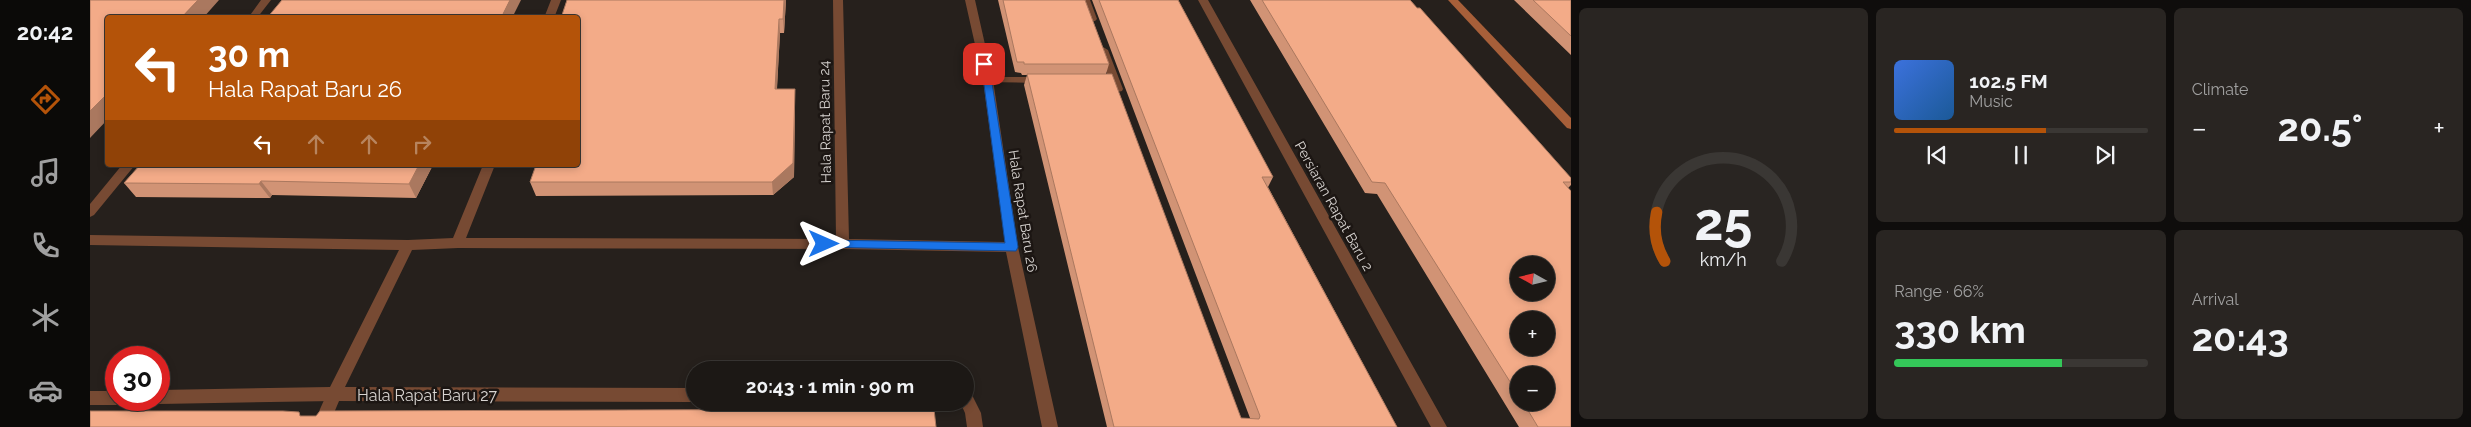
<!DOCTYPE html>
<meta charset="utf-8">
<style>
:root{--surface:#1c1815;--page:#292522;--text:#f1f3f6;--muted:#a0a0a0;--line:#3a3734;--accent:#b45309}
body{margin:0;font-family:Raleway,sans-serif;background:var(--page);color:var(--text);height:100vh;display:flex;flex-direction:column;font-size:19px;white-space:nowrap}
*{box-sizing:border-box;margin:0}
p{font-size:16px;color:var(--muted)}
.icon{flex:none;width:28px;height:28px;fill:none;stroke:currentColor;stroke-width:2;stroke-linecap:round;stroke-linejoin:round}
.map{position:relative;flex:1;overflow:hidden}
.drawer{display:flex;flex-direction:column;gap:8px;padding:8px;background:#0f0d0c;width:900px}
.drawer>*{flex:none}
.top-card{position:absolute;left:15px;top:15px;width:475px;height:152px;border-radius:5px;box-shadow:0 2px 8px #0003,0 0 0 1px var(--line);background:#b45309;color:#fff;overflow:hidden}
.needle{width:32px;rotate:278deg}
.buttons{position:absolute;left:1420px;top:256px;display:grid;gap:10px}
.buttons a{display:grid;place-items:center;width:45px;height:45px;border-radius:50%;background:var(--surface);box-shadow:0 2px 8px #0003,0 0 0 1px var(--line);font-size:25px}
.speed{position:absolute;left:15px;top:346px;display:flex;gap:10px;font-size:25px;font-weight:700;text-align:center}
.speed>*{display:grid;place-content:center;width:65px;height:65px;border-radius:50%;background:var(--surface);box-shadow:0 2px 8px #0003,0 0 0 1px var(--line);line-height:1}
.speed .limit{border:8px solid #d22;background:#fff;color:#111}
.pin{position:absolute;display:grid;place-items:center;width:42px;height:42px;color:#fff;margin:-21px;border-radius:10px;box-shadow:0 2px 8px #0006}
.me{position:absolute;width:55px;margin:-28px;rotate:90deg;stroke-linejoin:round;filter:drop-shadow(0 0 4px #0008)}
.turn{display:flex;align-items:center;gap:18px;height:105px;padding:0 20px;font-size:22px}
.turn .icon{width:65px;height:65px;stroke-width:2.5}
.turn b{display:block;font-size:35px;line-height:42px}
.lanes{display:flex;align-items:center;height:48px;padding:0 20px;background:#0003;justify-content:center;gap:25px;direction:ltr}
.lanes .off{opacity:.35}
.big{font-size:38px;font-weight:700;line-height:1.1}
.drawer .widget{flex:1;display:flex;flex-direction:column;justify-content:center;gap:8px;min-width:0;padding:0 18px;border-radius:8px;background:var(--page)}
.drawer .dial{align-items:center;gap:0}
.dial svg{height:130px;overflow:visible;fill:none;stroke:var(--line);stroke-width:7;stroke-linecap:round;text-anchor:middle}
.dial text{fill:var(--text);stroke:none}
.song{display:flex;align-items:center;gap:15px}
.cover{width:60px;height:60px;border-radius:8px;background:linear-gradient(135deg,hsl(220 70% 55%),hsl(210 70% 35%))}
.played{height:5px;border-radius:2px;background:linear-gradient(90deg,var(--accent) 60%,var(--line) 60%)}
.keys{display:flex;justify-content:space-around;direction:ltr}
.heat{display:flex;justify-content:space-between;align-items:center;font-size:28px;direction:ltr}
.charge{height:8px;border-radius:4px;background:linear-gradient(90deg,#34c759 66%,var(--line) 0)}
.drawer .tiles{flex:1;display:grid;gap:8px;grid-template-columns:repeat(3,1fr)}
.widget:first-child{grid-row:span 2}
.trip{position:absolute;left:596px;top:361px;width:288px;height:50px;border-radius:25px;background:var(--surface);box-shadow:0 2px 8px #0003,0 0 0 1px var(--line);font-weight:700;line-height:50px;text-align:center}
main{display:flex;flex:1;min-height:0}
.dock{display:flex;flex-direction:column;width:90px;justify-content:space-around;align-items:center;background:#0b0a08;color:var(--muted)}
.dock .icon{width:35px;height:35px}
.dock .active{color:var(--accent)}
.dock b{font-size:22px;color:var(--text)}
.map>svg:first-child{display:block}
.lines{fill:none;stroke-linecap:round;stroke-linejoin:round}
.lane{fill:#774a33;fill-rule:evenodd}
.street{fill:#774a33;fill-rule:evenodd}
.secondary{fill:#a75f39;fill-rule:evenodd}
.wall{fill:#d19375;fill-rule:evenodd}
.shaded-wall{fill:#aa785f}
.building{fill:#f3ab88;stroke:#aa785f;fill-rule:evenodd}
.route{fill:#1a73e8;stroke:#114b97}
.labels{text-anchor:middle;stroke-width:5;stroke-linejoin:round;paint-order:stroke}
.street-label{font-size:14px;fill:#d8d4d1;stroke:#1c1613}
.near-street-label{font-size:16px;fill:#d8d4d1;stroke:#1c1613}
</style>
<main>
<nav class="dock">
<b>20:42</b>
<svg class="icon active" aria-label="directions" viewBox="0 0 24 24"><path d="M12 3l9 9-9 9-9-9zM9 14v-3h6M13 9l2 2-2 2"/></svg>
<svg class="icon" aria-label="music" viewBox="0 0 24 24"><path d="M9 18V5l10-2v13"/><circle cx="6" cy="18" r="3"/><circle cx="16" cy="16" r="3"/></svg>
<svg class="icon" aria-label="phone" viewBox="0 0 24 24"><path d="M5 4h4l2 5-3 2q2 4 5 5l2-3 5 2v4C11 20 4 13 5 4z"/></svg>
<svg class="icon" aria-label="climate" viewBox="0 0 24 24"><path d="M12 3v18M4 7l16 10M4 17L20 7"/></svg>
<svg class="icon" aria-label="car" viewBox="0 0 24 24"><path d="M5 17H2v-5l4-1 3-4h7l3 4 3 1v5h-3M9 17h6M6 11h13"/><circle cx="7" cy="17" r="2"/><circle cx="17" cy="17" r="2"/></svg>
</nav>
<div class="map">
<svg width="1481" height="427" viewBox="0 0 1481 427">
<rect width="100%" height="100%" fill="#26201c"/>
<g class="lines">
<path class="lane" d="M 990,0 L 1000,0 L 1007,19 L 1005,21 L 999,21 Z
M 1013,47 L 1018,50 L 1033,89 L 1032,91 L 1028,92 L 1023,89 L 1008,50 Z
M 898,77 L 950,77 L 955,80 L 950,83 L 894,82 L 893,80 Z
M 244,387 L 249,389 L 252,394 L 238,427 L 222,427 L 239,389 Z"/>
<path class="street" d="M 171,0 L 181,0 L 167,18 L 158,18 Z
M 461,0 L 471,0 L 464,18 L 454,18 Z
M 743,0 L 753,0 L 759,239 L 915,242 L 893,80 L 875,0 L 885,0 L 903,80 L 928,247 L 968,427 L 952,427 L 916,252 L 753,249 L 368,248 L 322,250 L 255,387 L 605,388 L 605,402 L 244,401 L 69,404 L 64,402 L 63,400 L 69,400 L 69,390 L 240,387 L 309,250 L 0,245 L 0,235 L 318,240 L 363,238 L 393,165 L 405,165 L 376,238 L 746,239 Z
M 1108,0 L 1118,0 L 1357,427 L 1341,427 Z
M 32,165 L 45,165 L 4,215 L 0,217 L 0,204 Z
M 875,389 L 880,391 L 891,413 L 893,427 L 877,427 L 875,413 L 870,402 L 875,402 Z
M 0,391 L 26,391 L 26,400 L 33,400 L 26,405 L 0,405 Z"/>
<path class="secondary" d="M 1358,0 L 1368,0 L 1481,118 L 1481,129 L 1477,128 Z"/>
</g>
<path class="wall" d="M 477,0 L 696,0 L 694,33 L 690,33 L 687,89 L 705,89 L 705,103 L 704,177 L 683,195 L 446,196 L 440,182 L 488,165 Z
M 908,0 L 995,0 L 1019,64 L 1016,74 L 1151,418 L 1160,418 L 1002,0 L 1088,0 L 1183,177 L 1178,187 L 1307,427 L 1017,427 L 934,85 L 937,75 L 932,75 L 931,73 L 925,72 Z
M 1160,0 L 1320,0 L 1481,178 L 1481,185 L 1478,188 L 1481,427 L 1429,427 L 1287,194 L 1275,193 ZM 1429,375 L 1456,402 L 1429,402 Z
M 1424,0 L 1481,0 L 1481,55 Z
M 50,165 L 343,165 L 326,198 L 182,195 L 180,198 L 46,197 L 34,183 Z"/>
<path class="shaded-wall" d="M 108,0 L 129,0 L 113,18 L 91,18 Z
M 420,0 L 431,0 L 422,18 L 411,18 Z
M 694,0 L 696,0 L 694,33 L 693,19 Z
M 689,19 L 690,33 L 686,103 L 685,89 Z
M 705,89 L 705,103 L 704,177 L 683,195 L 682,182 Z
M 18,93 L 18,119 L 0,138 L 0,111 Z
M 329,165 L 343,165 L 326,198 L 319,184 Z
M 171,181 L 182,195 L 180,198 L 169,184 Z"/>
<path class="building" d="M 0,0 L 108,0 L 91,18 L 18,18 L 18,93 L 0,111 Z
M 192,0 L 420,0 L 411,18 L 177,18 Z
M 477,0 L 694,0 L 693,19 L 689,19 L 685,89 L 705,89 L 703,163 L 682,182 L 440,182 L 446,165 L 488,165 L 488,18 L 471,18 Z
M 913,0 L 995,0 L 1019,64 L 934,64 L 934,62 L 927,62 Z
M 1009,0 L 1088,0 L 1183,177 L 1172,177 L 1307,427 L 1024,427 L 937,74 L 1022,74 L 1151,418 L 1169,419 L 1170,416 Z
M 1172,0 L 1320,0 L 1327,8 L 1330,8 L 1481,178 L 1481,182 L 1473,182 L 1481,191 L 1481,427 L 1448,427 L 1433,402 L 1456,402 L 1456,375 L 1429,375 L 1429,396 L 1295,183 L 1282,182 ZM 1429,265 L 1456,265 L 1456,292 L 1429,292 ZM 1429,320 L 1456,320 L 1456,348 L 1429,348 Z
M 1443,0 L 1481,0 L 1481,36 Z
M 50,165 L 329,165 L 319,184 L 171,181 L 169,184 L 34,183 Z
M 844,409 L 846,427 L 0,427 L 0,411 L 193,411 L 209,412 L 210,416 L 226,416 L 230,411 Z"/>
<path class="route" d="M 891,62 L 899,64 L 928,247 L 926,251 L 730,247 L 728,244 L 734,240 L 915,243 Z"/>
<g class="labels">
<g class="street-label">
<text transform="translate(735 122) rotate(-91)" y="5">Hala Rapat Baru 24</text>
<text transform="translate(1244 206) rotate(61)" y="5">Persiaran Rapat Baru 2</text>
<text transform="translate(933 211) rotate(81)" y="5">Hala Rapat Baru 26</text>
</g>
<g class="near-street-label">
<text x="337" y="401">Hala Rapat Baru 27</text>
</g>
</g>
</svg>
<div class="buttons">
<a><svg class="needle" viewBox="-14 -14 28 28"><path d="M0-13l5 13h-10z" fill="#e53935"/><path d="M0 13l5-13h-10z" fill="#a0a0a0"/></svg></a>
<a>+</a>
<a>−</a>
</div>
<div class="speed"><div class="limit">30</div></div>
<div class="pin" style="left:894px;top:64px;background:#d93025"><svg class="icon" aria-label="arrive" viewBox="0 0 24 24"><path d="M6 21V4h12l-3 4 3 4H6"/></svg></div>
<svg class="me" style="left:734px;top:244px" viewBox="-20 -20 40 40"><path d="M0-17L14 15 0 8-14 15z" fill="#1a73e8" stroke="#fff" stroke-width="4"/></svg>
<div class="trip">20:43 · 1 min · 90 m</div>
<div class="top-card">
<div class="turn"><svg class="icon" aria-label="left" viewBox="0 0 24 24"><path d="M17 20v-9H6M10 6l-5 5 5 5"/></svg><div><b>30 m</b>Hala Rapat Baru 26</div></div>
<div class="lanes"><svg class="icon" aria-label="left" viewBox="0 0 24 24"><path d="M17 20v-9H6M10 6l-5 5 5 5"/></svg><svg class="icon off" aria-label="ahead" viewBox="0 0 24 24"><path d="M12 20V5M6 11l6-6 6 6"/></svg><svg class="icon off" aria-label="ahead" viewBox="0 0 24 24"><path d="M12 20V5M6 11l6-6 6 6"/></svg><svg class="icon off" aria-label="right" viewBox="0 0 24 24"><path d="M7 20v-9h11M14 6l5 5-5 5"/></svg></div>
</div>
</div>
<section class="drawer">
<div class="tiles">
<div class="widget dial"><svg viewBox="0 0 100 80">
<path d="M14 69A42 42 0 1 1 86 69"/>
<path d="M14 69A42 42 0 0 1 9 39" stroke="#b45309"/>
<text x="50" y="56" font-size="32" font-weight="700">25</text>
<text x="50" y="72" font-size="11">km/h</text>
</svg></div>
<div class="widget">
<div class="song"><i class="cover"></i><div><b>102.5 FM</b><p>Music</p></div></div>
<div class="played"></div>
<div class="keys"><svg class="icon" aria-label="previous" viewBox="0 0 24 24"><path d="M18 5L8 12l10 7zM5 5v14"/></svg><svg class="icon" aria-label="pause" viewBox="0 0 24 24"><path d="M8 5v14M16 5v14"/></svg><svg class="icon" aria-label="next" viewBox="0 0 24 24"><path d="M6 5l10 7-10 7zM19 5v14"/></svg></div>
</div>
<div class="widget"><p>Climate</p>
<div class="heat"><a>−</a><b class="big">20.5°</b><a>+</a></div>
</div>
<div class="widget"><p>Range · 66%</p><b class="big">330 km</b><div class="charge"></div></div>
<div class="widget"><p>Arrival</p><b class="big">20:43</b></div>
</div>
</section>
</main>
